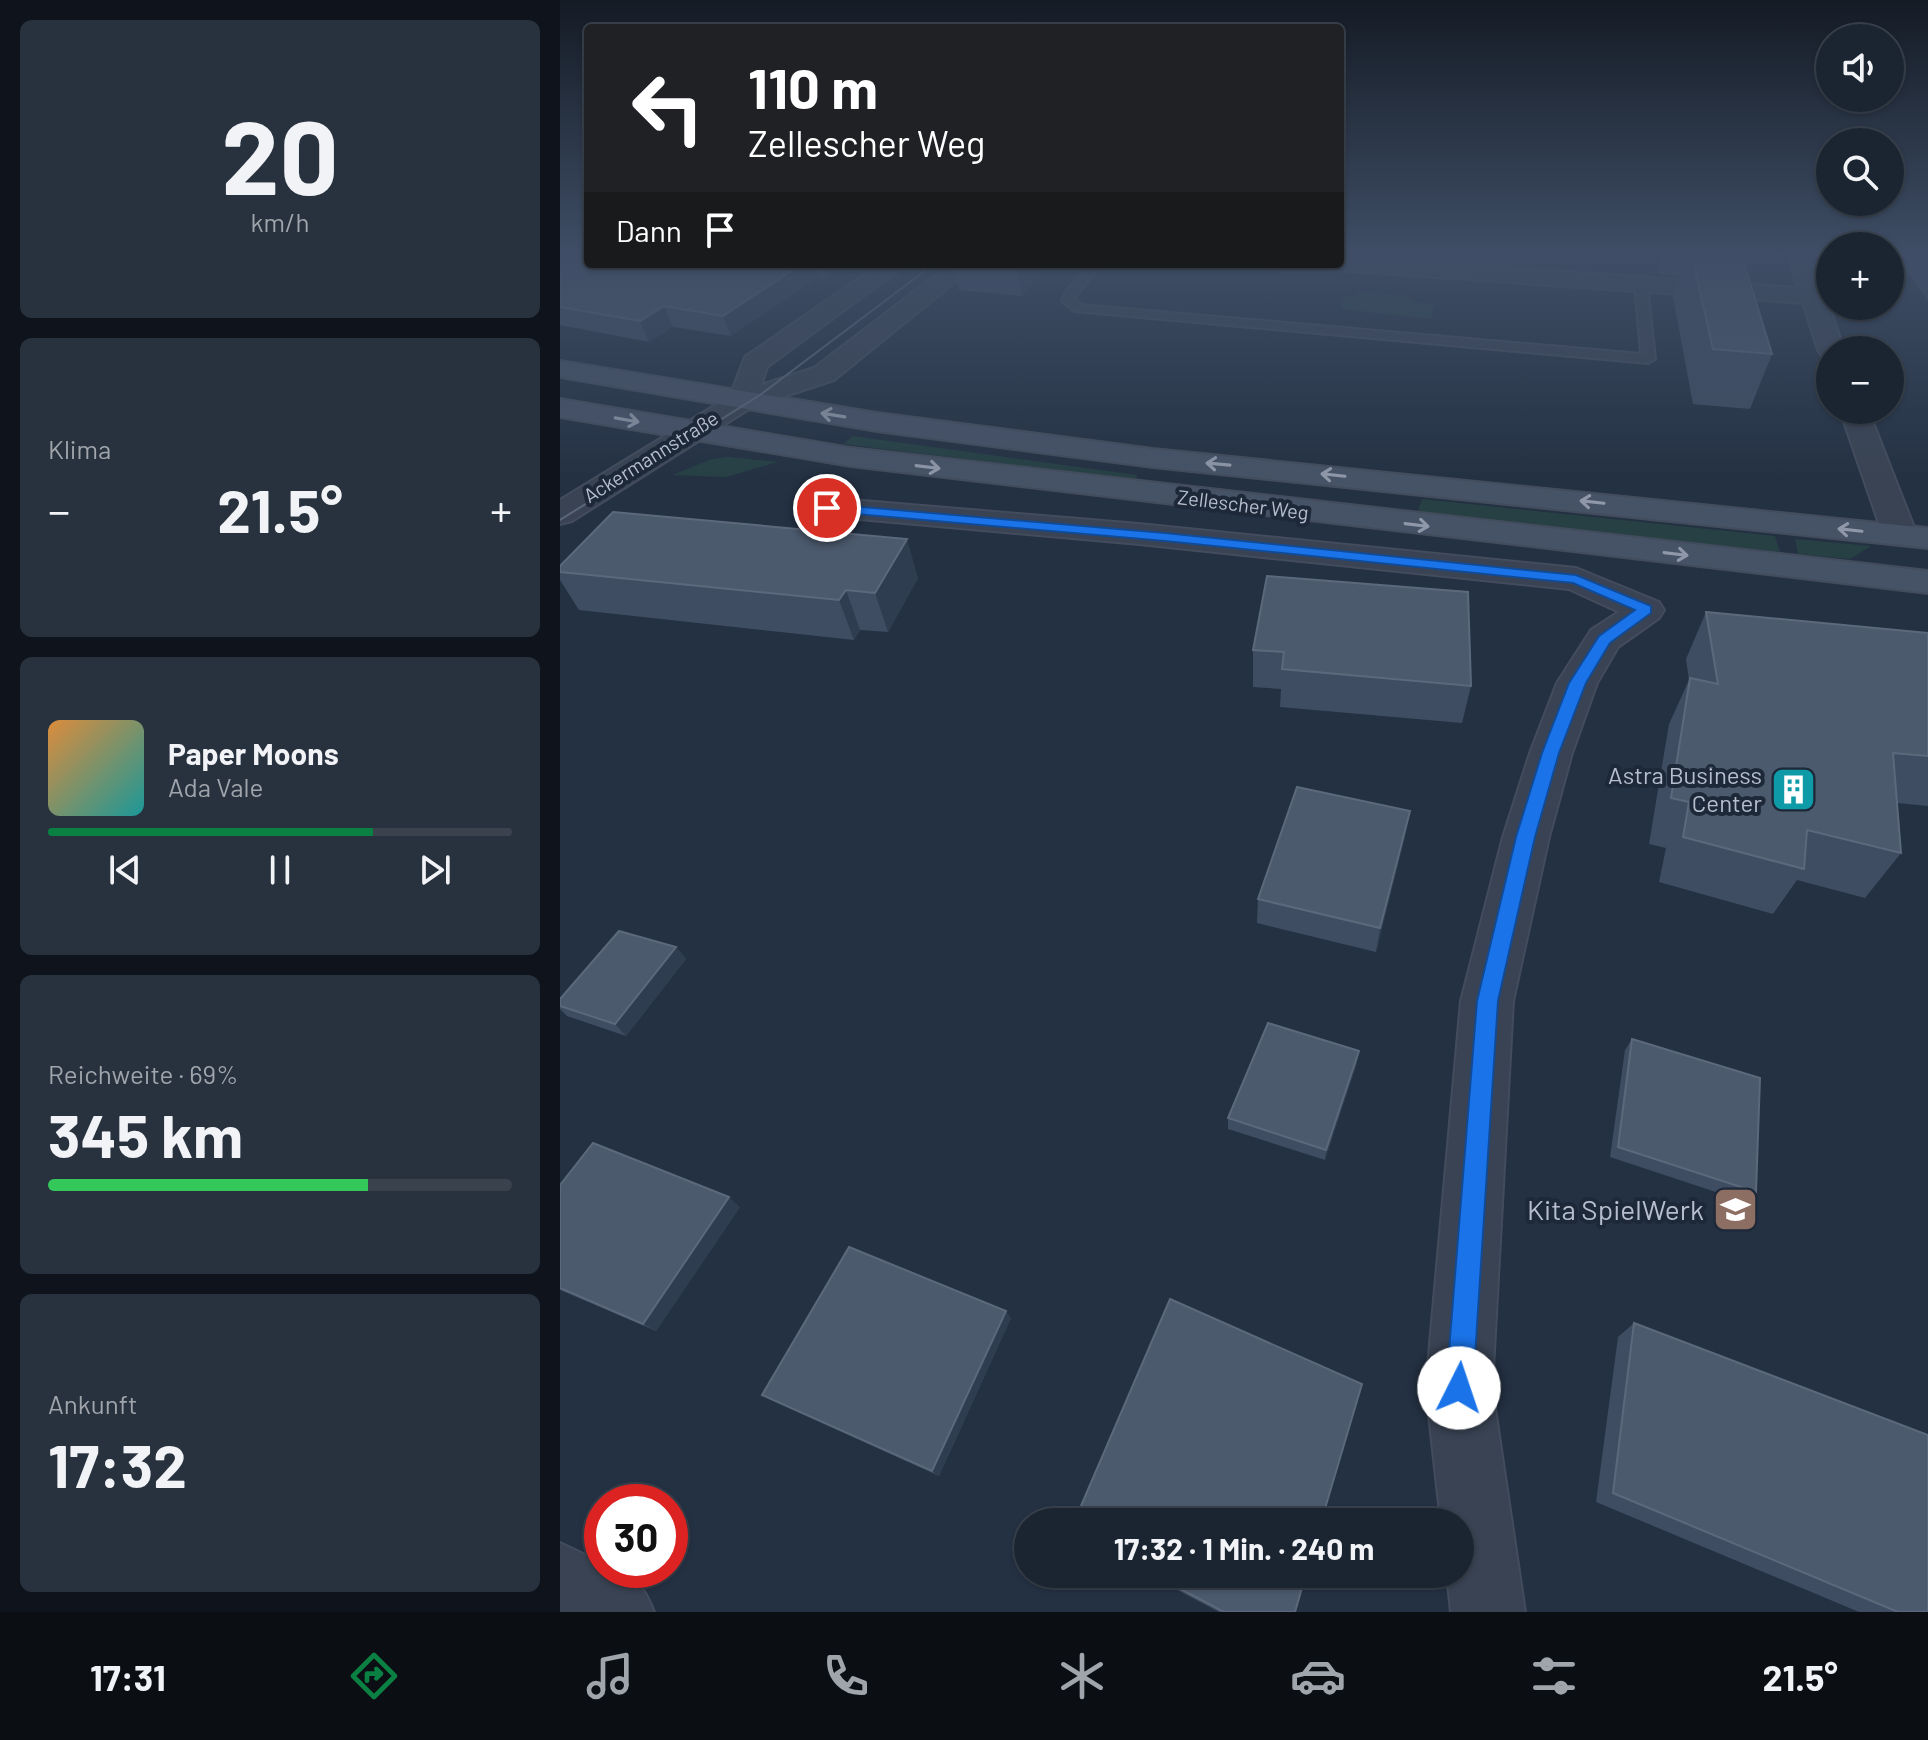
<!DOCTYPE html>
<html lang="de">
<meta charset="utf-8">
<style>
:root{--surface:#1b2532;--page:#28313e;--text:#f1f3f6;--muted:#a0a5ac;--line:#39424d;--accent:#0b8043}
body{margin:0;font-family:Barlow,sans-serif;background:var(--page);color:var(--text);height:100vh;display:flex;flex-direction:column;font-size:30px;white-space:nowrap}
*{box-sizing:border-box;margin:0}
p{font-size:26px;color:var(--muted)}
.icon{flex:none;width:44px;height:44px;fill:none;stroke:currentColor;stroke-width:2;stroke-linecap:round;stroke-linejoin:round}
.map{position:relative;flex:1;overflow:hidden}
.details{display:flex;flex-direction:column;gap:20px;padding:20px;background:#0f141c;width:560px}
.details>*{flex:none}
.guide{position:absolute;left:24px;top:24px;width:760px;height:244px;border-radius:8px;box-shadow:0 2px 6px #0004,0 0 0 2px var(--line);background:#202124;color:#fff;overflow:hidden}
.tools{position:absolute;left:1256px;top:24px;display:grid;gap:16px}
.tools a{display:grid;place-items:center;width:88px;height:88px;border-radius:50%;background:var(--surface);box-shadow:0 2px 6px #0004,0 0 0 2px var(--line);font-size:40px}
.speed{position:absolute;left:24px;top:1484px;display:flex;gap:16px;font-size:40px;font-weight:700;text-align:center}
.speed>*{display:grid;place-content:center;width:104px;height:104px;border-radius:50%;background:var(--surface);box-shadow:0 2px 6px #0004,0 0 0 2px var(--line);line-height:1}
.speed .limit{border:12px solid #d22;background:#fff;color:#111}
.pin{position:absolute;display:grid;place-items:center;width:68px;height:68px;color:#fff;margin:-34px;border:4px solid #fff;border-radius:50%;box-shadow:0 2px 8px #0007}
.me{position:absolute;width:88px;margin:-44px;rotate:4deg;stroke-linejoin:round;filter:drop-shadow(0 0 6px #0008)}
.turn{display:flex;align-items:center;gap:28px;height:168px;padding:0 32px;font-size:36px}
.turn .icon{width:104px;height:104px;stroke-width:2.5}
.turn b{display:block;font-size:56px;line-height:68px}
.then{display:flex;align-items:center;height:76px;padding:0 32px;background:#0003;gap:16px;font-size:30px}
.big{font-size:60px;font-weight:700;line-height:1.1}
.details .tile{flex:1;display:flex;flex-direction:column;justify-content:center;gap:12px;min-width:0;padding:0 28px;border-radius:12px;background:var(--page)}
.details .dial{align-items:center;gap:0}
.dial b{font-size:104px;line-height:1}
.song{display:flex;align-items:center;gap:24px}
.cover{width:96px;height:96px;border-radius:12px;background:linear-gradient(135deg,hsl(30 70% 55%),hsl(180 70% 35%))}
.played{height:8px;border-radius:4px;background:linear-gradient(90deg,var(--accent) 70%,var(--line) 70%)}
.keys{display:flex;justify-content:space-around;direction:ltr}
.heat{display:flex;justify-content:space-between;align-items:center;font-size:44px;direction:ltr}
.charge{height:12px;border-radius:6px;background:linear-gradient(90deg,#34c759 69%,var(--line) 0)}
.trip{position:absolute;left:454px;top:1508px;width:460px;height:80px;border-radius:40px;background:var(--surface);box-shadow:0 2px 6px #0004,0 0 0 2px var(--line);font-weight:700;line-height:80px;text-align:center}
.tabs{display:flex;height:128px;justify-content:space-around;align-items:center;background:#0b0f14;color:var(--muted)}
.tabs .icon{width:56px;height:56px}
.tabs .current{color:var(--accent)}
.tabs b{font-size:36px;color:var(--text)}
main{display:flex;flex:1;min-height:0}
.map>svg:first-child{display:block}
.green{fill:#264044}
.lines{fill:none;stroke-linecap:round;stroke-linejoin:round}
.service-casing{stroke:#424c5c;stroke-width:4}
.minor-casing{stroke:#424c5c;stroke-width:4}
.tertiary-casing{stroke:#424c5c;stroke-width:4}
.secondary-casing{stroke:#424c5c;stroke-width:4}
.service{fill:#394353;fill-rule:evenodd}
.minor{fill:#394353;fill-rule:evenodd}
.tertiary{fill:#394353;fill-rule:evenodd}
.secondary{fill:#465266;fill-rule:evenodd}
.tram{stroke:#5a677a;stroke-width:2}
.wall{fill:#3f4d62}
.shaded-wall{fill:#2f3d51}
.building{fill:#4c5a6e;stroke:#5c697c;stroke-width:2}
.oneway{stroke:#8f98a9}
.route{fill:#1a73e8;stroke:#114b97;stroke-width:2}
.labels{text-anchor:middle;stroke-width:8;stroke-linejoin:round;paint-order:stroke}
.far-street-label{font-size:20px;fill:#b6becd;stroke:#1d2838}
.poi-label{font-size:24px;fill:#b6becd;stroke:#1d2838;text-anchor:end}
.near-poi-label{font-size:28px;fill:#b6becd;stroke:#1d2838;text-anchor:end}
</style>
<main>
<section class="details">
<div class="tile dial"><b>20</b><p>km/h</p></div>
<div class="tile"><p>Klima</p>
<div class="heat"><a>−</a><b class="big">21.5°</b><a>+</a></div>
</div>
<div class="tile">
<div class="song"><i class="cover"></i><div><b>Paper Moons</b><p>Ada Vale</p></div></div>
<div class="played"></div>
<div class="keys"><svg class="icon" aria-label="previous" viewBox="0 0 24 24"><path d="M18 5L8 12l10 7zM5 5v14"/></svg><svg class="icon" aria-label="pause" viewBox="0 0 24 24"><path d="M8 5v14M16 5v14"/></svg><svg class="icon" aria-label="next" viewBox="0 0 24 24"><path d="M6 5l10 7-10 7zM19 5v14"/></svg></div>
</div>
<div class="tile"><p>Reichweite · 69%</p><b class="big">345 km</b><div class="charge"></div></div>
<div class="tile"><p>Ankunft</p><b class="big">17:32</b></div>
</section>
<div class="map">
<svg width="1368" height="1612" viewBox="0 0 1368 1612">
<rect width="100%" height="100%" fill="#243143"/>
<path class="green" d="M 799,292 L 849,296 L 852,302 L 874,304 L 871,319 L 781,309 L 784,297 L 796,298 Z
M 293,436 L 577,475 L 576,480 L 283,444 Z
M 168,457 L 218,462 L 166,477 L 112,475 L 152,459 Z
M 862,499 L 1215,536 L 1220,552 L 857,513 Z
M 1235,539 L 1311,546 L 1290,559 L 1238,554 Z"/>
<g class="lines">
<defs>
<path id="service" d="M 531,264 L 543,264 L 517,294 L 515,300 L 521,305 L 1081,354 L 1075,284 L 1081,280 L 1087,284 L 1095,359 L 1088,363 L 514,311 L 502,301 L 507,290 Z"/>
<path id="minor" d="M 1228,253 L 1251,253 L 1284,350 L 1270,350 L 1270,358 L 1262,356 L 1258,350 L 1243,303 L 792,271 L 721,271 L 713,269 L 709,264 L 780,264 L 780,257 L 792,257 L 1238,288 Z
M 320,264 L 347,264 L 207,367 L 201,385 L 254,368 L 390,264 L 417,264 L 274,380 L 192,407 L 182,410 L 172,407 L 168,401 L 185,357 Z
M 1280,410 L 1308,410 L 1357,535 L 1352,542 L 1340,545 L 1328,542 L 1323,535 Z
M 267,498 L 579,524 L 1016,568 L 1099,602 L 1104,610 L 1099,618 L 1058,647 L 1037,683 L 1012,753 L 989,837 L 953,1001 L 932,1388 L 965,1612 L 891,1612 L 887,1574 L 900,1574 L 900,1522 L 881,1522 L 866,1388 L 901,1001 L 943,837 L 970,753 L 997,683 L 1031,630 L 1059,612 L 1009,589 L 579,544 L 255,515 L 251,508 L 255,501 Z
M 0,1543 L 42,1563 L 42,1570 C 73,1570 84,1586 94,1612 L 0,1612 Z"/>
<path id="tertiary" d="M 182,392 L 192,395 L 196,401 L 192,407 L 12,521 L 0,524 L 0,500 L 172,395 Z"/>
<path id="secondary" d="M 0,361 L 317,413 L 593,449 L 1368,528 L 1368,548 L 593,467 L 317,431 L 0,377 Z
M 0,399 L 291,448 L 1368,571 L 1368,593 L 291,466 L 0,417 Z"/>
</defs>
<use href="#service" class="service-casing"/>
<use href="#minor" class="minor-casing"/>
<use href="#tertiary" class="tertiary-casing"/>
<use href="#secondary" class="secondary-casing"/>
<use href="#service" class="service"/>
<use href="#minor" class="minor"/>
<use href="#tertiary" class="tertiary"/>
<use href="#secondary" class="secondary"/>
<path class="tram" d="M 0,520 L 200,395 L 374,264"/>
</g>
<path class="wall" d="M 0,253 L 28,264 L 291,264 L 267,278 L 258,277 L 171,336 L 113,327 L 89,342 L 0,325 Z
M 1097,253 L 1181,253 L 1212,354 L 1190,409 L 1133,404 L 1113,297 L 1120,276 L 1099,274 Z
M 1330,253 L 1368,253 L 1368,301 L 1349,274 L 1330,273 Z
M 393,264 L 488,264 L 462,296 L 399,290 Z
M 0,566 L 358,578 L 328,632 L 300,630 L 294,640 L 19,610 L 0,580 Z
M 707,576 L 911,686 L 902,723 L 720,707 L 721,689 L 693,687 L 693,650 Z
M 1146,612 L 1368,633 L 1368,806 L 1337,803 L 1341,853 L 1305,898 L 1237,880 L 1213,914 L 1099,882 L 1106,848 L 1089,844 L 1109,724 L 1129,680 L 1126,659 Z
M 845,836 L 816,952 L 697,923 L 698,899 Z
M 116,947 L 126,959 L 66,1036 L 7,1016 L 0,1009 L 0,999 Z
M 1072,1039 L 1196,1192 L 1186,1202 L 1050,1157 L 1065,1050 Z
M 797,1063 L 765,1160 L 668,1129 L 668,1118 Z
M 0,1185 L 180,1207 L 96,1331 L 0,1290 Z
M 451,1318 L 379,1476 L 213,1401 L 202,1395 Z
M 1074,1323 L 1368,1612 L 1299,1612 L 1036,1502 L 1058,1337 Z
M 587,1574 L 746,1574 L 735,1612 L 659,1612 Z"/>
<path class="shaded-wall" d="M 242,264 L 255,264 L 258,277 L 171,336 L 163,316 Z
M 263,264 L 291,264 L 267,278 Z
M 457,264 L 488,264 L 462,296 Z
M 104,306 L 113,327 L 89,342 L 80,321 Z
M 347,539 L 358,578 L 328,632 L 315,593 Z
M 286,590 L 300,630 L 294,640 L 279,600 Z
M 850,811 L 845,836 L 816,952 L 820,928 Z
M 116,947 L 126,959 L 66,1036 L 55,1024 Z
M 799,1051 L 797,1063 L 765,1160 L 766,1150 Z
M 169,1197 L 180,1207 L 96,1331 L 83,1324 Z
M 446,1311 L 451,1318 L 379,1476 L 372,1471 Z"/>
<path class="building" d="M 0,253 L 28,253 L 28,264 L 242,264 L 163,316 L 104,306 L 80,321 L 0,307 Z
M 1103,253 L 1127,253 L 1125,259 L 1104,257 Z
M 1131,253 L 1181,253 L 1212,354 L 1153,349 Z
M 1362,253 L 1368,253 L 1368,261 Z
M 53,512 L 347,539 L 315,593 L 286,590 L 279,600 L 0,572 L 0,566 Z
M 707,576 L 908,592 L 911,686 L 722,669 L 724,652 L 693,650 Z
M 1146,612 L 1368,633 L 1368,756 L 1333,753 L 1341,853 L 1247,830 L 1244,869 L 1123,837 L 1129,802 L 1111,798 L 1130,678 L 1158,684 Z
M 737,787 L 850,811 L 820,928 L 698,899 Z
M 59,931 L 116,947 L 55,1024 L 0,1006 L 0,999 Z
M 708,1023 L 799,1051 L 766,1150 L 668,1118 Z
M 1072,1039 L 1200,1078 L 1196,1192 L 1058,1147 Z
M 33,1143 L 169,1197 L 83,1324 L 0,1288 L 0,1185 Z
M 289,1247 L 446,1311 L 372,1471 L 202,1395 Z
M 610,1299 L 802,1384 L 761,1522 L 514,1522 Z
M 1074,1323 L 1368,1435 L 1368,1612 L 1338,1612 L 1053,1493 Z
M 592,1574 L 746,1574 L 735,1612 L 664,1612 Z"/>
<defs><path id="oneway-shaft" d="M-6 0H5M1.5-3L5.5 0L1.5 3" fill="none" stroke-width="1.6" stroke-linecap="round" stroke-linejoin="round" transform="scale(2)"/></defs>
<g class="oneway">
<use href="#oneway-shaft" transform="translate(273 415) rotate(-171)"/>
<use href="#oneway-shaft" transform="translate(67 420) rotate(10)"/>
<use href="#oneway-shaft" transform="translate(658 464) rotate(-175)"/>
<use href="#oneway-shaft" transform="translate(368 467) rotate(7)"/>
<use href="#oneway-shaft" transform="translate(773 475) rotate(-174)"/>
<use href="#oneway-shaft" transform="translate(1032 502) rotate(-174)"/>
<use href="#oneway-shaft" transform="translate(857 525) rotate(7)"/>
<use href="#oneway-shaft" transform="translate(1290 530) rotate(-174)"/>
<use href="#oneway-shaft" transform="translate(1116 554) rotate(7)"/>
</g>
<linearGradient id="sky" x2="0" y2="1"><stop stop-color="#141b25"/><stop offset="0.53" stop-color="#3f4e66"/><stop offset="1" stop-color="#3f4e66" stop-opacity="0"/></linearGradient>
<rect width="1368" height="479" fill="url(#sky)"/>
<path class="route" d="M 267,504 L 605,533 L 1016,575 L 1091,606 L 1091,613 L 1050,643 L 1026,683 L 999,753 L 975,837 L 938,1001 L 913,1388 L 909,1397 L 899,1401 L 890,1397 L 886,1388 L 917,1001 L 956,837 L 982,753 L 1009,683 L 1039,636 L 1075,610 L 1013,583 L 605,541 L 262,511 L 260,508 Z"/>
<defs>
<symbol id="building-square" viewBox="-11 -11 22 22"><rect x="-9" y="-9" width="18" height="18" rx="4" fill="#0f9aa8" stroke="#1d2838"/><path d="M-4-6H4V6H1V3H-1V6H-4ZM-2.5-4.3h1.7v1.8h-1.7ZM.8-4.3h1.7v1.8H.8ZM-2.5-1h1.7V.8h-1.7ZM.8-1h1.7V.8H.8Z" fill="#fff"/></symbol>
<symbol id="school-square" viewBox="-11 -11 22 22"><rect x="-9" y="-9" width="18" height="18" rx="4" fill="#8d6e63" stroke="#1d2838"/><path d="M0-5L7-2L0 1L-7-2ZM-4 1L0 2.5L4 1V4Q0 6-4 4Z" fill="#fff"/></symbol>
</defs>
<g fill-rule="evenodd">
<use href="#building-square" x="1208" y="764" width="51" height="51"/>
<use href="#school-square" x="1150" y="1184" width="51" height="51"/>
</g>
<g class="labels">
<g class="far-street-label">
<text transform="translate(91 457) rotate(-32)" y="7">Ackermannstraße</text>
<text transform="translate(683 505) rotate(7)" y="7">Zellescher Weg</text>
</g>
<g class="poi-label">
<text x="1202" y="784">Astra Business<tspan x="1202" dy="28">Center</tspan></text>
</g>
<g class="near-poi-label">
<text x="1144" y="1220">Kita SpielWerk</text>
</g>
</g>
</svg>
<div class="tools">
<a><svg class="icon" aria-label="sound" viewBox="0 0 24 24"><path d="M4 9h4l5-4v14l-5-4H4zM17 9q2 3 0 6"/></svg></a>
<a><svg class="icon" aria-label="search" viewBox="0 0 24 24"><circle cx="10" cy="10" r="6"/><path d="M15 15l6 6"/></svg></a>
<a>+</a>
<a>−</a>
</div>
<div class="speed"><div class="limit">30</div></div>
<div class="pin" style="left:267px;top:508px;background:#d93025"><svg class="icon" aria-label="arrive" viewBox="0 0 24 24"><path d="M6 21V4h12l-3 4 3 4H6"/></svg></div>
<svg class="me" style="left:899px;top:1388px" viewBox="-20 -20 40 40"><circle r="19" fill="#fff"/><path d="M0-13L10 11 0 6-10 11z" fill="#1a73e8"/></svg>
<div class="trip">17:32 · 1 Min. · 240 m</div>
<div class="guide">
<div class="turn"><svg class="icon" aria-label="left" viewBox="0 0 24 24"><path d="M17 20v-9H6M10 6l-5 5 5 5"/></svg><div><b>110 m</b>Zellescher Weg</div></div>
<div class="then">Dann<svg class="icon" aria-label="arrive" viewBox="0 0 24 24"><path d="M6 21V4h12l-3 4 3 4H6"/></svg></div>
</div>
</div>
</main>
<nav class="tabs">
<b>17:31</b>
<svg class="icon current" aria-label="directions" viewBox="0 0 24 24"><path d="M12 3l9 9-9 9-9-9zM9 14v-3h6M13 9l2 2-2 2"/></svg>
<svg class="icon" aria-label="music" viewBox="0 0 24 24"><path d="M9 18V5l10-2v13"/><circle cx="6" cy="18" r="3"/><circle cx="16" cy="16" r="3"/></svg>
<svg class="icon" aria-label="phone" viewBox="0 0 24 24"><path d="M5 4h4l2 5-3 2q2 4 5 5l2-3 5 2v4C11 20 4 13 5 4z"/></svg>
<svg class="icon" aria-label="climate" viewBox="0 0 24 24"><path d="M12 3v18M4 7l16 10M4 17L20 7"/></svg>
<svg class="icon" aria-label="car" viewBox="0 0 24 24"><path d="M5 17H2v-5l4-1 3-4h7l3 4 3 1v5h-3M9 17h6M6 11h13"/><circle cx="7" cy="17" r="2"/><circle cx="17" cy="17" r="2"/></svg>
<svg class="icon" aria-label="filters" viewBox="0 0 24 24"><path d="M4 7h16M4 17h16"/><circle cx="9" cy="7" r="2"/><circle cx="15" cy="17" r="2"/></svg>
<b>21.5°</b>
</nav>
